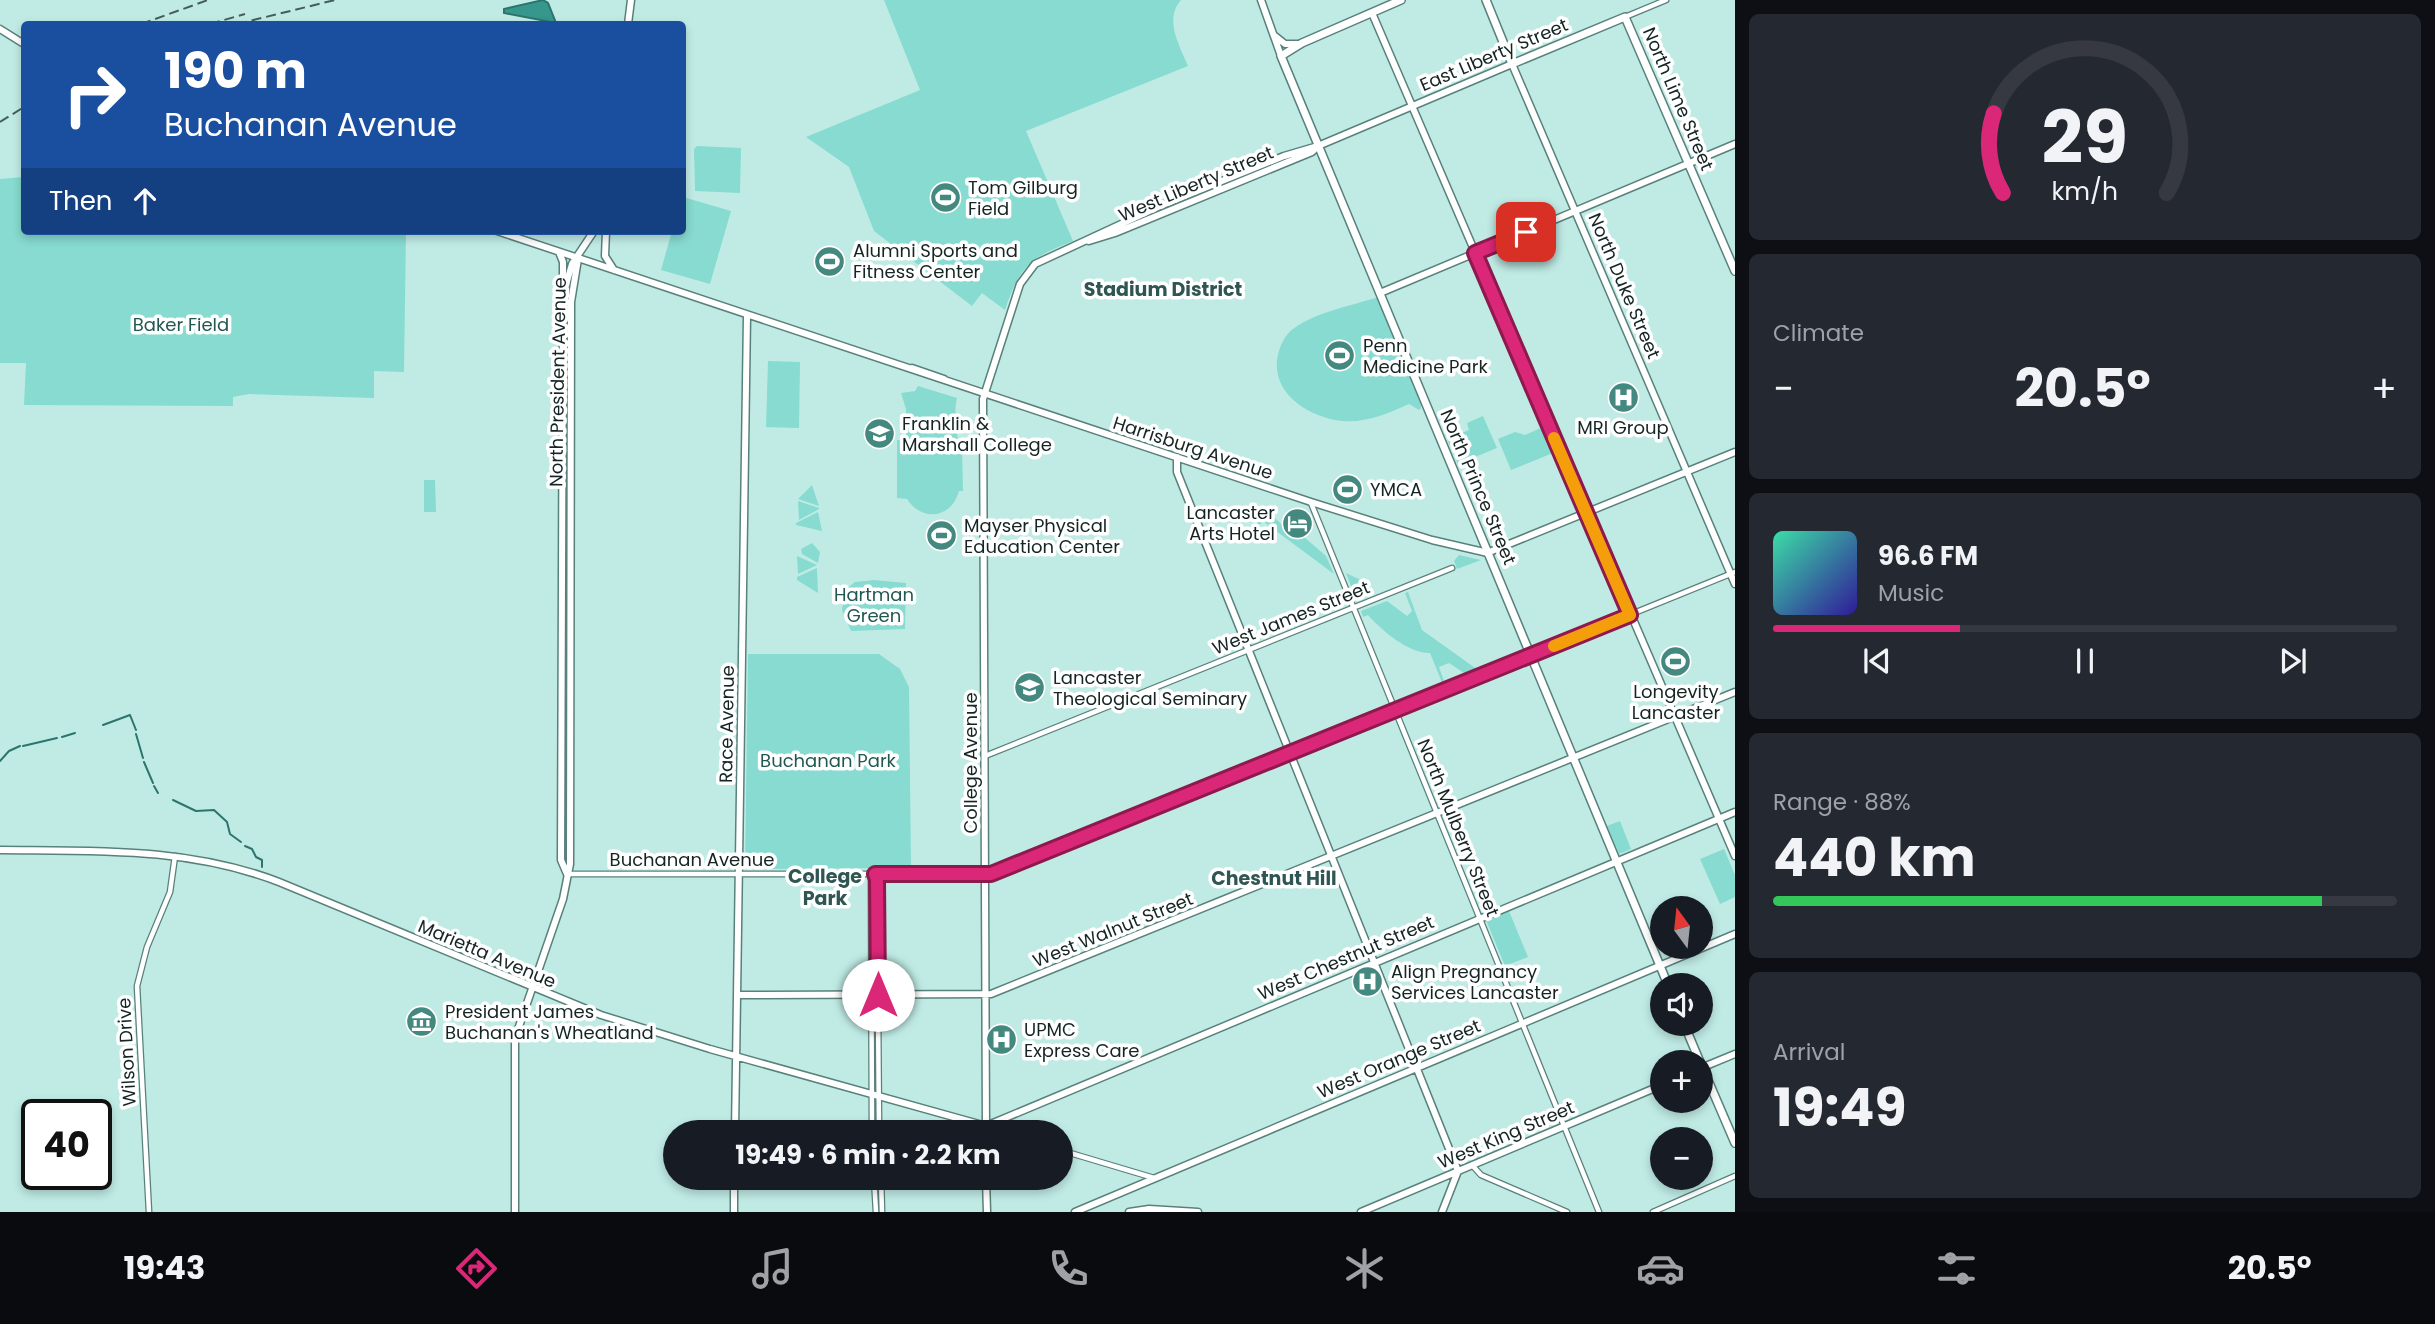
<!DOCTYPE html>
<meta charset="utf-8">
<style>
:root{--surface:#171b24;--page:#242831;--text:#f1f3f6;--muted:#9ea1a6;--line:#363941;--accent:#db2777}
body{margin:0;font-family:Poppins,sans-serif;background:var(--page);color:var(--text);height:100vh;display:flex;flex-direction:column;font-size:26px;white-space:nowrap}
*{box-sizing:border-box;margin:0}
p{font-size:23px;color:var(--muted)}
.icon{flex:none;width:38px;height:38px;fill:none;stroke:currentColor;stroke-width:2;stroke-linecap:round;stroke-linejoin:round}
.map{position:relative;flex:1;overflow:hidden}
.details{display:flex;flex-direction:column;gap:14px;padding:14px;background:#0d0f14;width:700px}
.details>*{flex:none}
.banner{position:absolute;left:21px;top:21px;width:665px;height:214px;border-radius:7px;box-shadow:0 4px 10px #0003;background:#1a4fa0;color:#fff;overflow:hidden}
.needle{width:46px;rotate:345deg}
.tools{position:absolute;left:1650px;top:896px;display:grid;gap:14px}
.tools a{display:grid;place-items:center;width:63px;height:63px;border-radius:50%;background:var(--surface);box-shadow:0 4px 10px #0003;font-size:35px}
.speed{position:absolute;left:21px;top:1099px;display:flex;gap:14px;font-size:35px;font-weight:700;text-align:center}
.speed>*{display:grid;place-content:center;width:91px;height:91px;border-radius:50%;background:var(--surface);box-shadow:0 4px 10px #0003;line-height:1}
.speed .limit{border:4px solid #111;border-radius:10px;background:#fff;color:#111}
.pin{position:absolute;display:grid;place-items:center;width:60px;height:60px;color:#fff;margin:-30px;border-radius:14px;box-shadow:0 4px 10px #0006}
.me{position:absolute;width:77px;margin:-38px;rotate:0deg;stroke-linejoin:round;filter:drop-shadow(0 0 5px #0008)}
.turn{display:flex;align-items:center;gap:24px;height:147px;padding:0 28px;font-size:32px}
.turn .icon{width:91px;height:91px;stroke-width:2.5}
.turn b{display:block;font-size:49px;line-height:60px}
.then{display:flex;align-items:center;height:66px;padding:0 28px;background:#0003;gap:14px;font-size:26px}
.big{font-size:52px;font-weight:700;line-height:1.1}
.details .card{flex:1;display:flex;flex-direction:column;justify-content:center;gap:10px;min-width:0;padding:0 24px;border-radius:10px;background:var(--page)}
.details .dial{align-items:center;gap:0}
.dial svg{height:182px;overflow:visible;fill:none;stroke:var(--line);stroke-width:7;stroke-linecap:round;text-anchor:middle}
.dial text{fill:var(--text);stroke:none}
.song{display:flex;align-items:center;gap:21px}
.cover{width:84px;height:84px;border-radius:10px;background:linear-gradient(135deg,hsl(160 70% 55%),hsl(250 70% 35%))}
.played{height:7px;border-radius:4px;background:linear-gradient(90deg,var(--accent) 30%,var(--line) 30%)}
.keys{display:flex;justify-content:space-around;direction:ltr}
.heat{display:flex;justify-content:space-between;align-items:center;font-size:38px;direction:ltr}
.charge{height:10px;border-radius:5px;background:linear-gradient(90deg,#34c759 88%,var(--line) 0)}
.trip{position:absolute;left:663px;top:1120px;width:410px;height:70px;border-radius:35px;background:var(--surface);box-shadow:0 4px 10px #0003;font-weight:700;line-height:70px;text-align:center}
.dock{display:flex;height:112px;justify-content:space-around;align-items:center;background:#090b0e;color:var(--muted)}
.dock .icon{width:49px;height:49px}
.dock .on{color:var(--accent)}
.dock b{font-size:32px;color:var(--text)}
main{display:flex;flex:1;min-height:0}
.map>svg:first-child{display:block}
.green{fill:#87dbd0}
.water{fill:#36978d;stroke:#2c756d;stroke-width:2}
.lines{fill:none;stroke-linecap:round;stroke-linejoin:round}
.stream{stroke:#2c756d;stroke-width:2}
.minor-casing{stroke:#59817b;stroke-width:7}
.major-casing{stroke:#59817b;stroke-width:9}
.highway-casing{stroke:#59817b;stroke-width:10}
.minor{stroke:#fff;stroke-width:4.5}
.major{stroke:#fff;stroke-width:6}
.highway{stroke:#fff;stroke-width:7}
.rail{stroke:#455d5a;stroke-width:2;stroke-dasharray:10 5;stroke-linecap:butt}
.route-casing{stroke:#8e194d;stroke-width:18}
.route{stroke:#db2777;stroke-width:12}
.slow{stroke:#f59e0b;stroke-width:12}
.labels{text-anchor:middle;stroke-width:7;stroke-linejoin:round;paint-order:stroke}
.street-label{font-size:18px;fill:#142523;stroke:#fff}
.poi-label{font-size:18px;fill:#142523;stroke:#fff;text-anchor:start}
.park-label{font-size:18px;fill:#225852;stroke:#fff}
.neighbourhood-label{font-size:19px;font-weight:bold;fill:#2f5652;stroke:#fff}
</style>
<main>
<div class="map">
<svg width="1735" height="1212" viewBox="0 0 1735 1212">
<rect width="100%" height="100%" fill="#c0ebe5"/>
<path class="green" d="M 884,0 L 1181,0 C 1164,20 1179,44 1188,66 L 1026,131 L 1073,241 C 1030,258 1020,265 1005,310 L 982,293 L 972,306 L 874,231 L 849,167 L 806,137 L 920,90 Z
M 697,146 L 741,148 L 740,193 L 695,191 L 694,149 Z
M 24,177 L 24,231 L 406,231 L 404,372 L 374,371 L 374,398 L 249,394 L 233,397 L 233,406 L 24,405 L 26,363 L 0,363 L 0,179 Z
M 683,197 L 731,211 L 710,284 L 661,270 L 672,231 L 682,231 Z
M 1378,297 L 1420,397 L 1421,408 L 1419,410 L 1409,404 C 1387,414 1366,423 1342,421 C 1307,417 1267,391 1279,351 C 1281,344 1286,334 1293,329 C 1316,312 1351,306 1378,297 Z
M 768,361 L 800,362 L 799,428 L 766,427 Z
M 918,386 L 957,398 C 953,414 958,430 958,448 L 962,448 L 963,491 L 959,491 C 951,519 922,522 907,499 L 897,498 L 897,440 L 906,440 L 906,409 L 901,393 L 915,391 Z
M 1483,416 L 1497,448 L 1458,464 L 1447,439 L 1469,430 L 1467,423 Z
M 1543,427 L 1553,453 L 1511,470 L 1498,439 L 1515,432 L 1525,435 Z
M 424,480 L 435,480 L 436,512 L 424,512 Z
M 812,485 L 819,506 L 798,499 Z
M 798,501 L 819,508 L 819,509 L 799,520 Z
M 1264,508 L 1290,532 L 1296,530 L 1326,556 L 1334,574 L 1264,522 L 1258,525 L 1254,514 L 1259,515 Z
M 818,512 L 822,531 L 796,525 L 796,523 Z
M 812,543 L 820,552 L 818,563 L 802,554 L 801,549 Z
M 1459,555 L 1481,560 L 1457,569 L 1454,561 Z
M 797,556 L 817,565 L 798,574 Z
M 817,568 L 817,569 L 818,593 L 797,580 L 797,577 Z
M 1346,573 L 1369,584 L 1373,593 L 1356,599 Z
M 874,580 L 906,583 L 905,629 L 851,631 L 842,610 L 845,590 L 855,582 Z
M 1408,592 L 1422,630 L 1478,670 L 1467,675 L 1449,663 L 1439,667 L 1445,684 L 1443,685 L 1430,653 C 1410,654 1382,631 1368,615 L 1363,617 L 1361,611 L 1387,601 L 1407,616 L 1412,611 L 1405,593 Z
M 748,654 L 879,654 L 900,669 L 909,687 L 911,868 L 745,869 Z
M 1620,821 L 1631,849 L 1619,854 L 1607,826 Z
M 1724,849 L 1735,875 L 1735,897 L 1720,904 L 1700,859 Z
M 1509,911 L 1528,957 L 1505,966 L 1486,920 Z"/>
<path class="water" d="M 543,0 L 548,3 L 556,23 L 504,13 L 504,9 Z"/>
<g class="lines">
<path class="stream" d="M 103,725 L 130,715 L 136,730
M 136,734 L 143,758
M 62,737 L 75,733
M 23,746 L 57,738
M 0,761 L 9,751 L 20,746
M 144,762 L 153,783
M 154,786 L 158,793
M 173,800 L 196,811 L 214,810 L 227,822 L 230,834 L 241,842
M 245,846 L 252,849 L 256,857 L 262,860 L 262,867"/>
<defs>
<path id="minor" d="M 1625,17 L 1666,0
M 1311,503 L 1599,1212
M 985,756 L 1452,568
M 567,874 L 991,874 L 1735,572
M 875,874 L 877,879 L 879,1132
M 986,1126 L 999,1132
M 872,1132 L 871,879 L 874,875
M 1060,1150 L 1154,1178
M 1472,1165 L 1481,1175 L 1567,1212
M 874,1178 L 876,1212
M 881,1178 L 882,1212
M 149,1212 L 137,986 L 147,947 L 170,892 L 175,856
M 1653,1212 L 1735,1176"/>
<path id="major" d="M 1261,0 L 1281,56
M 1372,13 L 1735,856
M 628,24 L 631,0
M 0,29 L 24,44
M 1275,36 L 1285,44 L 1300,44
M 497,231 L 1311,502 L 1432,540 L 1488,553
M 606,231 L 605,256 L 614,270
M 1089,241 L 1115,233 L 1312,152 L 1318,146 L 1512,64 L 1735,584
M 559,252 L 563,262 L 563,281
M 1380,293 L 1735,144
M 912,368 L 944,379
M 1177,457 L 1177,472 L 1458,1171
M 1487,553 L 1735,452
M 0,850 C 95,851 189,847 279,882 L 601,1015 L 710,1049 L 986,1126
M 567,874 L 561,860 L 563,295 L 572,264 L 594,231
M 738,995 L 991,994 L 1735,692
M 1701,1068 L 1735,1054
M 986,1126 L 1735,812
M 735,1132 L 747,316
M 986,1132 L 983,399 L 1020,284 L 1035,264 L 1160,206 L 1284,156 L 1318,146
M 986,1178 L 987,1212
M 515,1212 L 515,1038 L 563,899 L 570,864 L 571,302 L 578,259
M 734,1212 L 734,1178
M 1075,1212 L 1735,934
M 1129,1212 L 1149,1209 L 1198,1212
M 1361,1212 L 1662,1085
M 1442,1212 L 1458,1171"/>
<path id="highway" d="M 1401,0 L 1302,43 L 1281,56 L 1668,985
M 1486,0 L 1512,64 L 1625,17 L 1735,271
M 1684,1024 L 1700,1062
M 1701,1064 L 1735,1143"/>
</defs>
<use href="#minor" class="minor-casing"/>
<use href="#major" class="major-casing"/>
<use href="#highway" class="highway-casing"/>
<use href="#minor" class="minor"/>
<use href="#major" class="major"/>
<use href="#highway" class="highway"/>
<path class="rail" d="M 141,24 L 208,0
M 210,24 L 245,14
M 237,24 L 335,0
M 0,122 L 24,107"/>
</g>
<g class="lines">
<defs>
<path id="route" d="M 878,995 L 877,879 L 875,874 L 991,874 L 1630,615 L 1475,253 L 1526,232"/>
</defs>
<use href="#route" class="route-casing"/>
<use href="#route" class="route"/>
<path class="slow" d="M 1554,438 L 1630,615 L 1554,646"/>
</g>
<defs>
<symbol id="stadium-disc" viewBox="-11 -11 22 22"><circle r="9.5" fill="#438980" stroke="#fff"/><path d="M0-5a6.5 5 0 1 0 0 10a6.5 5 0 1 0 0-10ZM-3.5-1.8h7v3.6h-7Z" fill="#fff"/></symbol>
<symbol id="hospital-disc" viewBox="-11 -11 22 22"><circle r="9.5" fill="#438980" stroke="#fff"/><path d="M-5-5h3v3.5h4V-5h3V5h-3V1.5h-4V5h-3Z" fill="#fff"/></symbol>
<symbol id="university-disc" viewBox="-11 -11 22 22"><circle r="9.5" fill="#438980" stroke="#fff"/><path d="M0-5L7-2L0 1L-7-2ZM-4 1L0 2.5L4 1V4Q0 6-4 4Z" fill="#fff"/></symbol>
<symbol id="hotel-disc" viewBox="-11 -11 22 22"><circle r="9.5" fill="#438980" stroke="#fff"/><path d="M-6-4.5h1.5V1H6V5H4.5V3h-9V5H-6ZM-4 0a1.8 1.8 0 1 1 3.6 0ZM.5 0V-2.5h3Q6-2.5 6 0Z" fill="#fff"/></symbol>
<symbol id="museum-disc" viewBox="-11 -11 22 22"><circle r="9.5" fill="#438980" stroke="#fff"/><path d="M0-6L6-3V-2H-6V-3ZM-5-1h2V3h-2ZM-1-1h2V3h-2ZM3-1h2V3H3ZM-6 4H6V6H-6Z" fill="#fff"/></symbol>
</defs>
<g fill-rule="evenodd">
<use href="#stadium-disc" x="928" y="180" width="35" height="35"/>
<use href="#stadium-disc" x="812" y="244" width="35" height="35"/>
<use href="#stadium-disc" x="1322" y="338" width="35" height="35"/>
<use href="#hospital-disc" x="1606" y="380" width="35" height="35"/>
<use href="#university-disc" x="862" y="416" width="35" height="35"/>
<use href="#stadium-disc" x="1330" y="472" width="35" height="35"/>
<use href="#hotel-disc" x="1280" y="506" width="35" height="35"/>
<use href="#stadium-disc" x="924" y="518" width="35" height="35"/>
<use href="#stadium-disc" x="1658" y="644" width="35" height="35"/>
<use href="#university-disc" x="1012" y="670" width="35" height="35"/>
<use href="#hospital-disc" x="1350" y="964" width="35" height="35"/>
<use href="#museum-disc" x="404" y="1004" width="35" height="35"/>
<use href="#hospital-disc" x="984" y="1022" width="35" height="35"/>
</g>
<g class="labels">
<g class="street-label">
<text transform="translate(1494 55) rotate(-23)" y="6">East Liberty Street</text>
<text transform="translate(1678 99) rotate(67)" y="6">North Lime Street</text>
<text transform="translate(1196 184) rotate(-23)" y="6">West Liberty Street</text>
<text transform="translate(1624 286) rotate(67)" y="6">North Duke Street</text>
<text transform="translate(558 382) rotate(-89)" y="6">North President Avenue</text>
<text transform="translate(1193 448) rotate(18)" y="6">Harrisburg Avenue</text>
<text transform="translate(1478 487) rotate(67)" y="6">North Prince Street</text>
<text transform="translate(1291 618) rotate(-22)" y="6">West James Street</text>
<text transform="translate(727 724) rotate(-89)" y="6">Race Avenue</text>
<text transform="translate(971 763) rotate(-90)" y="6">College Avenue</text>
<text transform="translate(1458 828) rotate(68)" y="6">North Mulberry Street</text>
<text x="692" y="866">Buchanan Avenue</text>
<text transform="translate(1113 930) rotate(-22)" y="6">West Walnut Street</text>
<text transform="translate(487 954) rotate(23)" y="6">Marietta Avenue</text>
<text transform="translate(1346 958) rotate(-23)" y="6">West Chestnut Street</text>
<text transform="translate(127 1052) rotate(-93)" y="6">Wilson Drive</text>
<text transform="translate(1399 1059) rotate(-23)" y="6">West Orange Street</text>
<text transform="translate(1506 1135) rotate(-23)" y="6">West King Street</text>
</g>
<g class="poi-label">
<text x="968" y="194">Tom Gilburg<tspan x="968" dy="21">Field</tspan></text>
<text x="853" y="257">Alumni Sports and<tspan x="853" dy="21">Fitness Center</tspan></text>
<text x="1363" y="352">Penn<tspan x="1363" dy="21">Medicine Park</tspan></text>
<text x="902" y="430">Franklin &amp;<tspan x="902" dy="21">Marshall College</tspan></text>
<text x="1623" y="434" text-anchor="middle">MRI Group</text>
<text x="1370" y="496">YMCA</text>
<text x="1275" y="519" text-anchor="end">Lancaster<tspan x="1275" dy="21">Arts Hotel</tspan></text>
<text x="964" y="532">Mayser Physical<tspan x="964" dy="21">Education Center</tspan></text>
<text x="1053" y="684">Lancaster<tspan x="1053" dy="21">Theological Seminary</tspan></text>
<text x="1676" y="698" text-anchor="middle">Longevity<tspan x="1676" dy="21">Lancaster</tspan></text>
<text x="1391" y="978">Align Pregnancy<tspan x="1391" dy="21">Services Lancaster</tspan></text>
<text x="445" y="1018">President James<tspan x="445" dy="21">Buchanan's Wheatland</tspan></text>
<text x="1024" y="1036">UPMC<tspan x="1024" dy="21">Express Care</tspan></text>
</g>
<g class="park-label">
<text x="181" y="331">Baker Field</text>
<text x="874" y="601">Hartman<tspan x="874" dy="21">Green</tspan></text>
<text x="828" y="767">Buchanan Park</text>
</g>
<g class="neighbourhood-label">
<text x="1163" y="296">Stadium District</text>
<text x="825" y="883">College<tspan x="825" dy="22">Park</tspan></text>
<text x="1274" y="885">Chestnut Hill</text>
</g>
</g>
</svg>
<div class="tools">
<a><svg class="needle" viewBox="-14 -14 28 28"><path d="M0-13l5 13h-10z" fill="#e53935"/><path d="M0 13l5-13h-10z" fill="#9ea1a6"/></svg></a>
<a><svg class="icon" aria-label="sound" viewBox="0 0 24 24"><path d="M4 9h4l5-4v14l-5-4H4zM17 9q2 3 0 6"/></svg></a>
<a>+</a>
<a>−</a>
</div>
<div class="speed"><div class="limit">40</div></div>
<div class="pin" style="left:1526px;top:232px;background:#d93025"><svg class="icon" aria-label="arrive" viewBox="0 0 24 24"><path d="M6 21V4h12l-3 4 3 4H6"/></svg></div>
<svg class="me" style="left:878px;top:995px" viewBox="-20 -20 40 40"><circle r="19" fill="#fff"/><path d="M0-13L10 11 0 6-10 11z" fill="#db2777"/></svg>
<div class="trip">19:49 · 6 min · 2.2 km</div>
<div class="banner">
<div class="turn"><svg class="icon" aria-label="right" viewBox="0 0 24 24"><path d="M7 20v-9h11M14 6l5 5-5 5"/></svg><div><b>190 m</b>Buchanan Avenue</div></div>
<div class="then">Then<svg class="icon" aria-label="ahead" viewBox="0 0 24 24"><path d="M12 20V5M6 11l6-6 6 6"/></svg></div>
</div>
</div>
<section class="details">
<div class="card dial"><svg viewBox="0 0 100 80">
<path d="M14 69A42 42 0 1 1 86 69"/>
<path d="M14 69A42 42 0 0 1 10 34" stroke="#db2777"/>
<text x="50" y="56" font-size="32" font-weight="700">29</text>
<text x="50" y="72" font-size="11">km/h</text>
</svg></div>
<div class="card"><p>Climate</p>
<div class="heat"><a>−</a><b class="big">20.5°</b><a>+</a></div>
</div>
<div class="card">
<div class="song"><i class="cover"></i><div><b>96.6 FM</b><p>Music</p></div></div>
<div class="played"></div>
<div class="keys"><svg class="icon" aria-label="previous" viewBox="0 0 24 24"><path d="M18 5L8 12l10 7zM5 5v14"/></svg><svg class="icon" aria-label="pause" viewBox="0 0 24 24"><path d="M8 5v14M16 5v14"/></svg><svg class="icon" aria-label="next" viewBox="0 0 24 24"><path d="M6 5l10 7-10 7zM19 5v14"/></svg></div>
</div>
<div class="card"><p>Range · 88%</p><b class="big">440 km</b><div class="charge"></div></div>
<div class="card"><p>Arrival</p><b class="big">19:49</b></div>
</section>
</main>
<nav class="dock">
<b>19:43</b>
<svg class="icon on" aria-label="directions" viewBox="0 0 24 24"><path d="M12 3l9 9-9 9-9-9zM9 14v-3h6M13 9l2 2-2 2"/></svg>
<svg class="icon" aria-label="music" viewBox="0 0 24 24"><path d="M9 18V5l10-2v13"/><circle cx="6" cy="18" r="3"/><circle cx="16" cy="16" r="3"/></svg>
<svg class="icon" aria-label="phone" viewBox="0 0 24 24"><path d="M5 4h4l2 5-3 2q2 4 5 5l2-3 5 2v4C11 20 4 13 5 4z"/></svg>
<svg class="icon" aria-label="climate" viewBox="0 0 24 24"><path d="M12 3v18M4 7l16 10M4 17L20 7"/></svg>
<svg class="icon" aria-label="car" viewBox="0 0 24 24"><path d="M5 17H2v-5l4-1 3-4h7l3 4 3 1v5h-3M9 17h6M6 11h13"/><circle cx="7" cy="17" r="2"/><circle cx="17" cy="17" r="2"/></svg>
<svg class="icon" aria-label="filters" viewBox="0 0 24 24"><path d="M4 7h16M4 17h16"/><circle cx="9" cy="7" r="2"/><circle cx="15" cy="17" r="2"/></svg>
<b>20.5°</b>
</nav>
